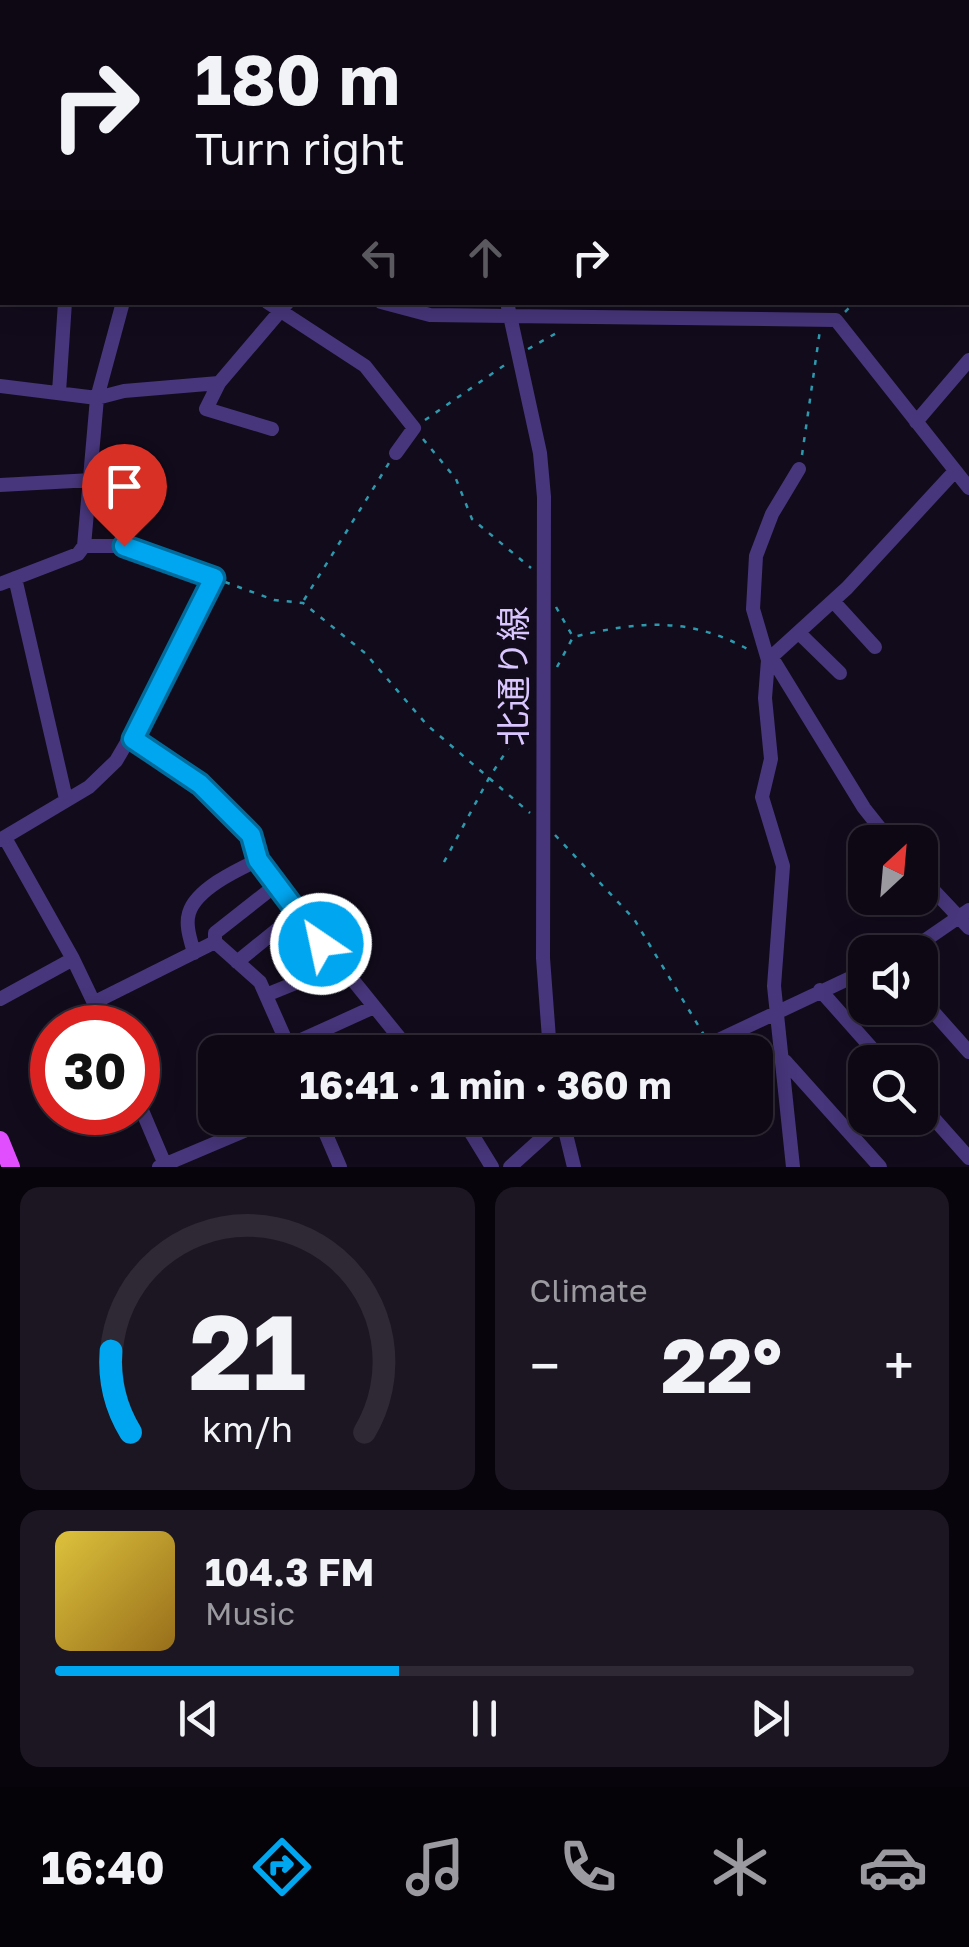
<!DOCTYPE html>
<meta charset="utf-8">
<style>
:root{--surface:#0e0815;--page:#1c1622;--text:#f1f3f6;--muted:#9b9aa0;--line:#2e2934;--accent:#01a6f0}
body{margin:0;font-family:"Golos Text","Noto Sans JP",sans-serif;background:var(--page);color:var(--text);height:100vh;display:flex;flex-direction:column;font-size:38px;white-space:nowrap}
*{box-sizing:border-box;margin:0}
p{font-size:32px;color:var(--muted)}
.icon{flex:none;width:55px;height:55px;fill:none;stroke:currentColor;stroke-width:2;stroke-linecap:round;stroke-linejoin:round}
.map{position:relative;height:1167px;overflow:hidden}
.drawer{display:flex;flex-direction:column;gap:20px;padding:20px;background:#08040c;flex:1}
.drawer>*{flex:none}
.top-card{position:absolute;left:0px;top:0px;width:970px;height:305px;box-shadow:0 5px 25px #0003,0 0 0 2px var(--line);background:#0e0815;color:var(--text);overflow:hidden}
.needle{width:65px;rotate:26deg}
.buttons{position:absolute;left:848px;top:825px;display:grid;gap:20px}
.buttons a{display:grid;place-items:center;width:90px;height:90px;border-radius:20px;background:var(--surface);box-shadow:0 5px 25px #0003,0 0 0 2px var(--line);font-size:50px}
.speed{position:absolute;left:30px;top:1005px;display:flex;gap:20px;font-size:50px;font-weight:700;text-align:center}
.speed>*{display:grid;place-content:center;width:130px;height:130px;border-radius:50%;background:var(--surface);box-shadow:0 5px 25px #0003,0 0 0 2px var(--line);line-height:1}
.speed .limit{border:15px solid #d22;background:#fff;color:#111}
.pin{position:absolute;display:grid;place-items:center;width:85px;height:85px;color:#fff;margin:-102px -42px;border-radius:50% 50% 50% 0;rotate:-45deg;box-shadow:0 0 10px #0007}
.pin .icon{rotate:45deg}
.me{position:absolute;width:110px;margin:-55px;rotate:326deg;stroke-linejoin:round;filter:drop-shadow(0 0 8px #0008)}
.turn{display:flex;align-items:center;gap:35px;height:210px;padding:0 30px;font-size:45px}
.turn .icon{width:130px;height:130px;stroke-width:2.5}
.turn b{display:block;font-size:70px;line-height:85px}
.lanes{display:flex;align-items:center;height:95px;padding:0 30px;background:#0003;justify-content:center;gap:50px;direction:ltr}
.lanes .off{opacity:.35}
.big{font-size:75px;font-weight:700;line-height:1.1}
.drawer .widget{flex:1;display:flex;flex-direction:column;justify-content:center;gap:15px;min-width:0;padding:0 35px;border-radius:20px;background:var(--page)}
.drawer .dial{align-items:center;gap:0}
.dial svg{height:260px;overflow:visible;fill:none;stroke:var(--line);stroke-width:7;stroke-linecap:round;text-anchor:middle}
.dial text{fill:var(--text);stroke:none}
.song{display:flex;align-items:center;gap:30px}
.cover{width:120px;height:120px;border-radius:15px;background:linear-gradient(135deg,hsl(50 70% 55%),hsl(40 70% 35%))}
.played{height:10px;border-radius:5px;background:linear-gradient(90deg,var(--accent) 40%,var(--line) 40%)}
.keys{display:flex;justify-content:space-around;direction:ltr}
.heat{display:flex;justify-content:space-between;align-items:center;font-size:55px;direction:ltr}
.drawer .tiles{flex:1;display:grid;gap:20px;grid-template-columns:1fr 1fr}
.widget:last-child{grid-column:span 2}
.trip{position:absolute;left:198px;top:1035px;width:575px;height:100px;border-radius:20px;background:var(--surface);box-shadow:0 5px 25px #0003,0 0 0 2px var(--line);font-weight:700;line-height:100px;text-align:center}
.tabs{display:flex;height:160px;justify-content:space-around;align-items:center;background:#060308;color:var(--muted)}
.tabs .icon{width:70px;height:70px}
.tabs .active{color:var(--accent)}
.tabs b{font-size:45px;color:var(--text)}
.map>svg:first-child{display:block}
.lines{fill:none;stroke-linecap:round;stroke-linejoin:round}
.path{stroke:#2d99ad;stroke-width:2.5;stroke-dasharray:5 8;stroke-linecap:butt}
.minor{stroke:#47367b;stroke-width:14}
.major{stroke:#e14efe;stroke-width:18}
.route-casing{stroke:#016c9c;stroke-width:25}
.route{stroke:#01a6f0;stroke-width:18}
.labels{text-anchor:middle;stroke-width:10;stroke-linejoin:round;paint-order:stroke}
.street-label{font-size:35px;fill:#d9c6ff;stroke:#120b1c}
</style>
<div class="map">
<svg width="969" height="1167" viewBox="0 0 969 1167">
<rect width="100%" height="100%" fill="#120b1c"/>
<g class="lines">
<path class="path" d="M 476,0 L 479,2
M 710,0 L 710,2
M 758,2 L 760,0
M 968,178 L 969,176
M 845,312 L 855,302
M 528,349 L 560,331
M 425,420 L 509,362
M 423,439 L 456,479 L 472,519 L 531,568
M 802,455 L 820,330
M 225,582 L 274,600 L 303,603 L 365,653 L 427,725 L 530,813
M 304,600 L 389,463
M 556,607 L 573,637 C 641,621 690,616 753,652
M 557,667 L 572,639
M 555,835 L 634,919 L 704,1035
M 444,862 L 489,778 L 531,713"/>
<path class="minor" d="M 372,0 L 374,2
M 221,2 L 222,0
M 439,2 L 441,0
M 0,72 L 2,75
M 0,143 L 2,142
M 267,302 L 365,366 L 414,428 L 396,453
M 381,302 L 430,315 L 836,320 L 969,488
M 507,302 L 540,453 L 544,497 L 543,958 L 550,1052
M 219,383 L 206,409 L 272,429
M 0,386 L 97,398 L 124,391 L 219,383 L 288,302
M 59,392 L 65,302
M 916,422 L 969,360
M 0,485 L 92,480
M 84,546 L 97,398 L 123,302
M 15,578 L 66,799
M 0,584 L 78,554 L 84,546 L 124,546 L 214,578 L 182,648 L 116,761 L 89,787 L 0,840
M 833,601 L 875,647
M 799,633 L 840,673
M 772,658 L 864,808 L 891,842
M 768,660 L 847,588 L 955,471
M 133,739 L 200,783 L 242,825 L 276,885 L 411,1052
M 5,838 L 73,959 L 106,1028
M 920,876 L 969,928
M 215,942 L 215,933 L 276,885
M 908,952 L 969,910
M 194,953 C 191,941 185,926 189,913 C 196,889 237,870 258,860
M 237,962 L 300,911
M 820,990 L 884,1062
M 266,995 L 320,973
M 920,997 L 969,1052
M 0,999 L 73,959
M 95,1002 L 215,942 L 260,982 L 291,1052
M 288,1046 L 374,1007
M 693,1052 L 865,971
M 785,1061 L 880,1167
M 138,1101 L 166,1167
M 920,1103 L 969,1158
M 319,1118 L 340,1167
M 462,1118 L 492,1167
M 562,1118 L 574,1167
M 159,1167 L 275,1118
M 510,1167 L 562,1120 L 589,1118
M 793,1167 L 774,986 L 783,866 L 762,797 L 771,759 L 765,698 L 768,660 L 753,609 L 756,556 L 772,514 L 799,469"/>
<path class="major" d="M 0,1140 L 11,1167"/>
</g>
<g class="lines">
<defs>
<path id="route" d="M 124,546 L 214,578 L 133,739 L 200,784 L 251,835 L 258,860 L 321,944"/>
</defs>
<use href="#route" class="route-casing"/>
<use href="#route" class="route"/>
</g>
<g class="labels">
<g class="street-label">
<text transform="translate(514 676) rotate(-90)" y="12">北通り線</text>
</g>
</g>
</svg>
<div class="buttons">
<a><svg class="needle" viewBox="-14 -14 28 28"><path d="M0-13l5 13h-10z" fill="#e53935"/><path d="M0 13l5-13h-10z" fill="#9b9aa0"/></svg></a>
<a><svg class="icon" aria-label="sound" viewBox="0 0 24 24"><path d="M4 9h4l5-4v14l-5-4H4zM17 9q2 3 0 6"/></svg></a>
<a><svg class="icon" aria-label="search" viewBox="0 0 24 24"><circle cx="10" cy="10" r="6"/><path d="M15 15l6 6"/></svg></a>
</div>
<div class="speed"><div class="limit">30</div></div>
<div class="pin" style="left:124px;top:546px;background:#d93025"><svg class="icon" aria-label="arrive" viewBox="0 0 24 24"><path d="M6 21V4h12l-3 4 3 4H6"/></svg></div>
<svg class="me" style="left:321px;top:944px" viewBox="-20 -20 40 40"><circle r="17" fill="#01a6f0" stroke="#fff" stroke-width="3"/><path d="M0-11L8 9 0 5-8 9z" fill="#fff"/></svg>
<div class="trip">16:41 · 1 min · 360 m</div>
<div class="top-card">
<div class="turn"><svg class="icon" aria-label="right" viewBox="0 0 24 24"><path d="M7 20v-9h11M14 6l5 5-5 5"/></svg><div><b>180 m</b>Turn right</div></div>
<div class="lanes"><svg class="icon off" aria-label="left" viewBox="0 0 24 24"><path d="M17 20v-9H6M10 6l-5 5 5 5"/></svg><svg class="icon off" aria-label="ahead" viewBox="0 0 24 24"><path d="M12 20V5M6 11l6-6 6 6"/></svg><svg class="icon" aria-label="right" viewBox="0 0 24 24"><path d="M7 20v-9h11M14 6l5 5-5 5"/></svg></div>
</div>
</div>
<section class="drawer">
<div class="tiles">
<div class="widget dial"><svg viewBox="0 0 100 80">
<path d="M14 69A42 42 0 1 1 86 69"/>
<path d="M14 69A42 42 0 0 1 8 44" stroke="#01a6f0"/>
<text x="50" y="56" font-size="32" font-weight="700">21</text>
<text x="50" y="72" font-size="11">km/h</text>
</svg></div>
<div class="widget"><p>Climate</p>
<div class="heat"><a>−</a><b class="big">22°</b><a>+</a></div>
</div>
<div class="widget">
<div class="song"><i class="cover"></i><div><b>104.3 FM</b><p>Music</p></div></div>
<div class="played"></div>
<div class="keys"><svg class="icon" aria-label="previous" viewBox="0 0 24 24"><path d="M18 5L8 12l10 7zM5 5v14"/></svg><svg class="icon" aria-label="pause" viewBox="0 0 24 24"><path d="M8 5v14M16 5v14"/></svg><svg class="icon" aria-label="next" viewBox="0 0 24 24"><path d="M6 5l10 7-10 7zM19 5v14"/></svg></div>
</div>
</div>
</section>
<nav class="tabs">
<b>16:40</b>
<svg class="icon active" aria-label="directions" viewBox="0 0 24 24"><path d="M12 3l9 9-9 9-9-9zM9 14v-3h6M13 9l2 2-2 2"/></svg>
<svg class="icon" aria-label="music" viewBox="0 0 24 24"><path d="M9 18V5l10-2v13"/><circle cx="6" cy="18" r="3"/><circle cx="16" cy="16" r="3"/></svg>
<svg class="icon" aria-label="phone" viewBox="0 0 24 24"><path d="M5 4h4l2 5-3 2q2 4 5 5l2-3 5 2v4C11 20 4 13 5 4z"/></svg>
<svg class="icon" aria-label="climate" viewBox="0 0 24 24"><path d="M12 3v18M4 7l16 10M4 17L20 7"/></svg>
<svg class="icon" aria-label="car" viewBox="0 0 24 24"><path d="M5 17H2v-5l4-1 3-4h7l3 4 3 1v5h-3M9 17h6M6 11h13"/><circle cx="7" cy="17" r="2"/><circle cx="17" cy="17" r="2"/></svg>
</nav>
